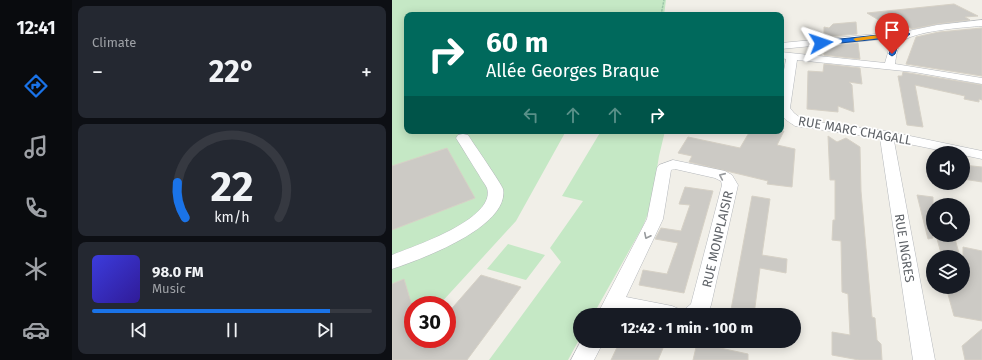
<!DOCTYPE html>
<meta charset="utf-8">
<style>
:root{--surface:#171b24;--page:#242831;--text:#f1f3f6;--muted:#9ea1a6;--line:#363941;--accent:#1a73e8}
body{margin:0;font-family:"Fira Sans",sans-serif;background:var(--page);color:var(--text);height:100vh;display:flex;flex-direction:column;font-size:15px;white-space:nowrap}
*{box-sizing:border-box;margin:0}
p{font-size:13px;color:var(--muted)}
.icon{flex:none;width:22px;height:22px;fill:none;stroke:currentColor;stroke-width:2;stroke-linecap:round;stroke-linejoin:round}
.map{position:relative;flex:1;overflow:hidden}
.sheet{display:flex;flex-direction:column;gap:6px;padding:6px;background:#0d0f14;width:320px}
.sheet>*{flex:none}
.hud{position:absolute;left:12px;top:12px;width:380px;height:122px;border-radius:8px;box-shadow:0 2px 10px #0003;background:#00695c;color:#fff;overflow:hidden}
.controls{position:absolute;left:534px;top:146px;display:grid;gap:8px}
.controls a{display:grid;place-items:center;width:44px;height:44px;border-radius:50%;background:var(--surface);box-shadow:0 2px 10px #0003;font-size:20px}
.speed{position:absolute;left:12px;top:296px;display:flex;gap:8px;font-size:20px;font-weight:700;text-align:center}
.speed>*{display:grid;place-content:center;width:52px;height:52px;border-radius:50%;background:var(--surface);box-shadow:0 2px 10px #0003;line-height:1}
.speed .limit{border:6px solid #d22;background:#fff;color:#111}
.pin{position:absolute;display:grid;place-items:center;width:34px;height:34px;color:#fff;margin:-41px -17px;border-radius:50% 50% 50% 0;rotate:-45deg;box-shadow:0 0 4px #0007}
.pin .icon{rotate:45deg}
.me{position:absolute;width:44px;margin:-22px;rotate:85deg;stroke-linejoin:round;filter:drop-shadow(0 0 3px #0008)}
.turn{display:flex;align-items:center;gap:14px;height:84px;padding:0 16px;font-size:18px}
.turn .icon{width:52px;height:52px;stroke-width:2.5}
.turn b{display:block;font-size:28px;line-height:34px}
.lanes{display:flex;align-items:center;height:38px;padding:0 16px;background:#0003;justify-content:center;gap:20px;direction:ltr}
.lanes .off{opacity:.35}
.big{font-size:30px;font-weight:700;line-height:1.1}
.sheet .widget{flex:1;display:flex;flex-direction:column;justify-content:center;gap:6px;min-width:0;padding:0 14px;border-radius:8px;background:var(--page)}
.sheet .dial{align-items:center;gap:0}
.dial svg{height:104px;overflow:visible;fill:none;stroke:var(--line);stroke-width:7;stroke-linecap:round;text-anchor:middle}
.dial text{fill:var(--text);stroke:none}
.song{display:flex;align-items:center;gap:12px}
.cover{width:48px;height:48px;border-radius:6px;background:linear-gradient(135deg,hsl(240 70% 55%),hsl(250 70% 35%))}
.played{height:4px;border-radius:2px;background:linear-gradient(90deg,var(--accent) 85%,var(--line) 85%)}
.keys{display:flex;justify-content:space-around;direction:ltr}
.heat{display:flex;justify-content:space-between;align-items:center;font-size:22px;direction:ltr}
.trip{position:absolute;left:181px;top:308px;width:228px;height:40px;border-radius:20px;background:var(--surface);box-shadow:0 2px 10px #0003;font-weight:700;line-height:40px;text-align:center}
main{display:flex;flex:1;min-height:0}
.menu{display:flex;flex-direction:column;width:72px;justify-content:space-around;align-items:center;background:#090b0e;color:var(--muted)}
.menu .icon{width:28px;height:28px}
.menu .current{color:var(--accent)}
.menu b{font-size:18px;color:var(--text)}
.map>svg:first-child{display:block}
.green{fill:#c5e8c5}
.building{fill:#cccac5;stroke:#d6d1c6}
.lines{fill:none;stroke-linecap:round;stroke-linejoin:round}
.street-casing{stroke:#b5b8bc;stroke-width:1}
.path{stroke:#9cc7a9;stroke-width:1.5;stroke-dasharray:2.5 1;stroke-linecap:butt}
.street{fill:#fff;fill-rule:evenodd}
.oneway{stroke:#979a9d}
.route{fill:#1a73e8;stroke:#114b97}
.slow{fill:#f59e0b}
.labels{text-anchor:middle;stroke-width:3.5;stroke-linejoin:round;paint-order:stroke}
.street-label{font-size:13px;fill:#5f6368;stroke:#fff}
</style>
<main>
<nav class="menu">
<b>12:41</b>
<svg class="icon current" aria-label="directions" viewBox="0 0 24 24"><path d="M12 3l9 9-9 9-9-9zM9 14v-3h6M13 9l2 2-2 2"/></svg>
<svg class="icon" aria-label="music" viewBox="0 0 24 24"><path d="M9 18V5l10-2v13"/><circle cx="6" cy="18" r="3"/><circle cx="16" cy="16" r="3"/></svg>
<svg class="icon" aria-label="phone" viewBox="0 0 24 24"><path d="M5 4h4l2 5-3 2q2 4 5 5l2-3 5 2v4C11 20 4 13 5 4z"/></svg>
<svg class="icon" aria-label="climate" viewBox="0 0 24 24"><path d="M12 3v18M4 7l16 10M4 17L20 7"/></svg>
<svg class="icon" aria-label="car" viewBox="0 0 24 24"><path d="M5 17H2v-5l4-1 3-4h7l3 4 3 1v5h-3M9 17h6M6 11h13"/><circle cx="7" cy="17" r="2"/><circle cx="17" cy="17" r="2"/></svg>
</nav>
<section class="sheet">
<div class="widget"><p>Climate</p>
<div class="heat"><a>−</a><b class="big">22°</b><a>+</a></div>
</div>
<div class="widget dial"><svg viewBox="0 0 100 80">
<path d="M14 69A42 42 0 1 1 86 69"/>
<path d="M14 69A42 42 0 0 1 8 42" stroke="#1a73e8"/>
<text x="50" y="56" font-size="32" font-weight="700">22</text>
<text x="50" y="72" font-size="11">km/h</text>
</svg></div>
<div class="widget">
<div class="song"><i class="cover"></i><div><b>98.0 FM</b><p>Music</p></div></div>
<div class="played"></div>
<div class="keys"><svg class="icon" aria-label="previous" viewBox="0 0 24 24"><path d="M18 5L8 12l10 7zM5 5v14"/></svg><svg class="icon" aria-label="pause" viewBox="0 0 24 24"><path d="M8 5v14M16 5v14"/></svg><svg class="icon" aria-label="next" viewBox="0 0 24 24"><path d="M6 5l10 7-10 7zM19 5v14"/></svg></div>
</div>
</section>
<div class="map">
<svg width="590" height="360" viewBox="0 0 590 360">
<rect width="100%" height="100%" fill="#f1efe8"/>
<path class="green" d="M 0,0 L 274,0 L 272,15 L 15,15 L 15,131 L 174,131 L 124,221 L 47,305 L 21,305 L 21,333 L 0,356 Z
M 209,131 L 273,131 L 267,156 L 259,206 L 251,226 L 201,315 L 188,315 L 188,338 L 176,360 L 97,360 L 169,262 L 158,248 L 191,201 L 170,196 Z
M 116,244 L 153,255 L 134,280 L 95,269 Z"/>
<path class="building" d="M 562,4 L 586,16 L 573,17 L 578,20 L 545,24 L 520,29 L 511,23 L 495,25 L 475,13 Z
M 464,22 L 465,34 L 432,37 L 432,27 L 437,28 L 441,24 Z
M 590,28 L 590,76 L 514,64 L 524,37 L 547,32 Z
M 466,43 L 468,59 L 432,55 L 432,46 Z
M 432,64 L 468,68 L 470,84 L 457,82 L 460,85 L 462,112 L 446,106 L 446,112 L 415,109 L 416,71 L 431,72 Z
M 511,72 L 590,85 L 590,100 L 587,99 L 587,102 L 572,99 L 573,96 L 523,85 L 531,127 L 515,125 L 506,76 L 510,76 Z
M 358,131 L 392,131 L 385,145 L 403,149 L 400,187 L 375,184 L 376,181 L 297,162 L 300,156 L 286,153 L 296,137 L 348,148 Z
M 436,136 L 445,142 L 454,138 L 468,147 L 469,191 L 480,317 L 483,318 L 485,340 L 489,344 L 490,360 L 467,360 L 440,355 L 440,332 L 458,335 L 456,294 L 450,292 L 449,241 L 440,240 L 441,220 L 443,220 L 443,180 L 438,180 Z
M 55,148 L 83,198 L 0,230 L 0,166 Z
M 571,165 L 590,167 L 590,182 L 571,179 Z
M 293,187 L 321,191 L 292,293 L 247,285 L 251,270 L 275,274 L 286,243 L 263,239 L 269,228 L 289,231 L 298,205 L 287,204 Z
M 525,195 L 541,197 L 541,238 L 536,239 Z
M 360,196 L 378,199 L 370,255 L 395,259 L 394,273 L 368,268 L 362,315 L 338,315 Z
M 544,235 L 562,235 L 568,257 L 550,257 Z
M 571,247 L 590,251 L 590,321 L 562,316 L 554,287 L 571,287 Z
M 89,275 L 129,287 L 75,360 L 0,360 L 0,284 L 12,279 L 21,309 L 21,339 L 55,339 L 55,314 Z
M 590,329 L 590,360 L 573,360 L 570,346 Z
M 228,341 L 274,341 L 266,360 L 219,360 Z
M 305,343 L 356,354 L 356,360 L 301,360 Z"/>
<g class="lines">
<defs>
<path id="street" d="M 590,20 L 590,26 C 574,27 518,31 509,43 C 505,48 504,57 503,64 L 590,78 L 590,84 L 522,72 L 405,60 L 398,108 L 402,113 L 411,120 L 494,131 L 590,151 L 590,159 L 571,155 L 571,153 L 561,153 L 502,141 L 543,360 L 521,360 L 488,138 L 403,126 C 399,123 391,119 389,113 C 385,100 392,72 394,59 L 389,58 L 389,52 L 493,63 L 497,49 L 503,38 L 389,49 L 389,43 L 516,31 L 545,25 Z
M 71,134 L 76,135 C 81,143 109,183 111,189 C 118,227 27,260 0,269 L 0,255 C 20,247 105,219 95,188 C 93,184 89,179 87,175 C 79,163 72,150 64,138 L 66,135 Z
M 281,160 L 333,171 L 340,175 L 346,185 L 319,305 L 315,315 L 238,315 L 226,312 L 225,315 L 205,315 L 255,219 L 265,168 L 267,165 ZM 283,169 L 323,178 L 329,181 L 330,185 L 299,304 L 293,309 L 290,315 L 287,309 L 280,306 L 234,297 L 271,219 L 279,170 Z
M 189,341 L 212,341 L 202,360 L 179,360 Z"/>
</defs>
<use href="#street" class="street-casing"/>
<path class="path" d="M 269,15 L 272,0"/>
<use href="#street" class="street"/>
</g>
<defs><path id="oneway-chevron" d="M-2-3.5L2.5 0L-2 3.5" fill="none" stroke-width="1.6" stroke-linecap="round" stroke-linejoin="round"/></defs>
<g class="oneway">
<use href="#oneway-chevron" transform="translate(330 176) rotate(-156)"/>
<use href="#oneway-chevron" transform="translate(255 236) rotate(116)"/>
</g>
<path class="route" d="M 515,32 L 518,34 L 507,42 L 503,54 L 500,56 L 497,54 L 501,42 L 506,37 L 429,45 L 426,43 L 429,41 Z"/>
<path class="slow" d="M 486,35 L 489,37 L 488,38 L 464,41 L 461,39 L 464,38 Z"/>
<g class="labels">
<g class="street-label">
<text transform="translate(463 130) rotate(10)" y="5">RUE MARC CHAGALL</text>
<text transform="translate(325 239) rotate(-77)" y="5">RUE MONPLAISIR</text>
<text transform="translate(513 248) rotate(81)" y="5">RUE INGRES</text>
</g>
</g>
</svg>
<div class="controls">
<a><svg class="icon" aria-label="sound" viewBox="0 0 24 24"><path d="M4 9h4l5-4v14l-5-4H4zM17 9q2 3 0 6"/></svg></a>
<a><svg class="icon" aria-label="search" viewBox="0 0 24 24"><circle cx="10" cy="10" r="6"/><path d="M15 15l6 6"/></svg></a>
<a><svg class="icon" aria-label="layers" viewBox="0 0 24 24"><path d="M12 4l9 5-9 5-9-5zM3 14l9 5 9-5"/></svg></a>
</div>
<div class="speed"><div class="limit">30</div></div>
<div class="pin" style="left:500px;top:54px;background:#d93025"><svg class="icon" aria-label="arrive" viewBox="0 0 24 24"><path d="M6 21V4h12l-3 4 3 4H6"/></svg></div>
<svg class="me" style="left:429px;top:43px" viewBox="-20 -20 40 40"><path d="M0-17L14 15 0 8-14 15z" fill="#1a73e8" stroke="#fff" stroke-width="4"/></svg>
<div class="trip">12:42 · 1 min · 100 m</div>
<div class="hud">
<div class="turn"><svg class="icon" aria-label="right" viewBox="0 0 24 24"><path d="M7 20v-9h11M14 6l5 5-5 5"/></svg><div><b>60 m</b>Allée Georges Braque</div></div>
<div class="lanes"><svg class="icon off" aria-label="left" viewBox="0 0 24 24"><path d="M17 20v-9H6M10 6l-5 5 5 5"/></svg><svg class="icon off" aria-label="ahead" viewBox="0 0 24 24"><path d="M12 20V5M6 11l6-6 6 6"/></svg><svg class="icon off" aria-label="ahead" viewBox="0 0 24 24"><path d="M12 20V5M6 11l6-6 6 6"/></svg><svg class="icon" aria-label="right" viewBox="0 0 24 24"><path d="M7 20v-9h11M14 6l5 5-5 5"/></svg></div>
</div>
</div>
</main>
